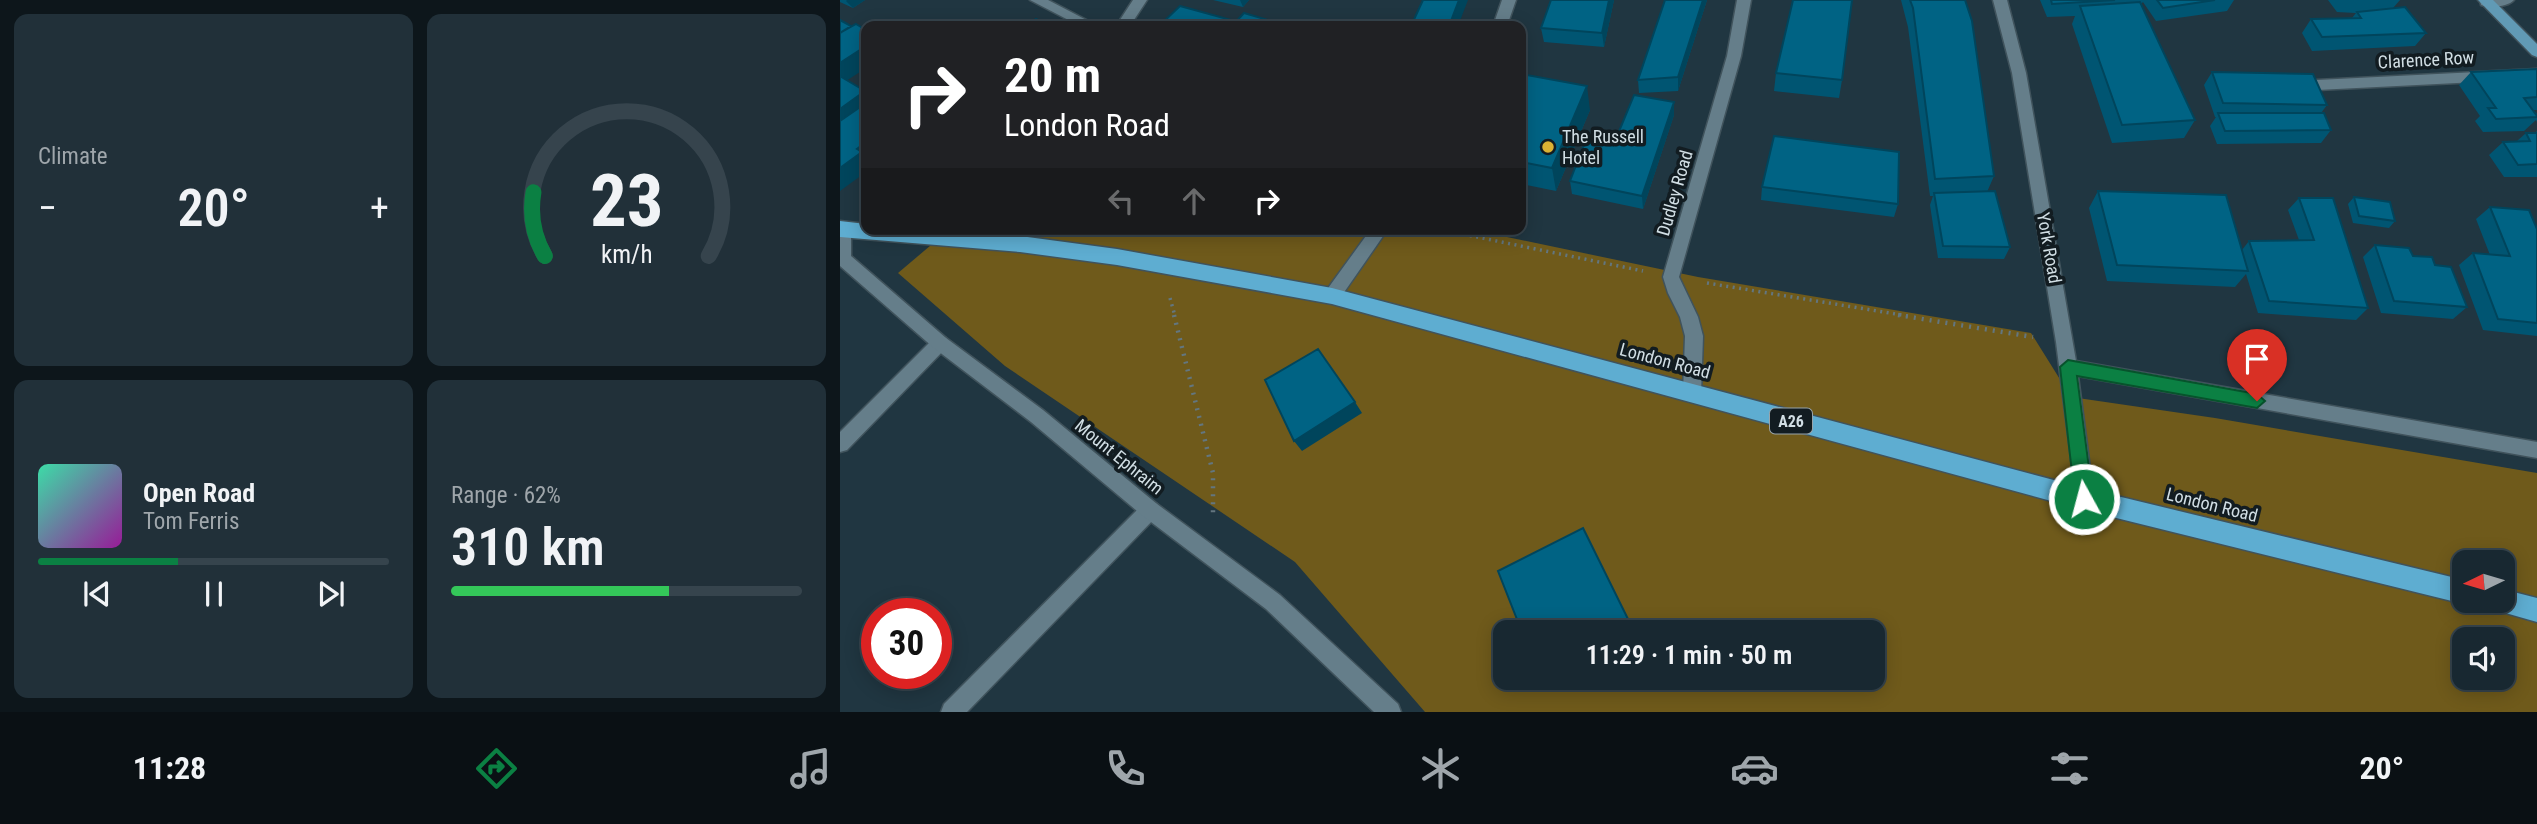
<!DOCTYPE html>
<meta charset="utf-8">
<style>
:root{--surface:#182831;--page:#213039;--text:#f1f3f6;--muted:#9fa6ab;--line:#36444d;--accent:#0b8043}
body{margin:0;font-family:"Roboto Condensed",sans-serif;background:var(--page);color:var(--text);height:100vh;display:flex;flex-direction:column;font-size:26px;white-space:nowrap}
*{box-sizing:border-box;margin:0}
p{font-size:23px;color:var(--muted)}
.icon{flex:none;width:38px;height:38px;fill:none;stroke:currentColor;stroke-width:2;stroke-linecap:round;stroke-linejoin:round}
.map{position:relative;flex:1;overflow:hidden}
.panel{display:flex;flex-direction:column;gap:14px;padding:14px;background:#0d161b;width:840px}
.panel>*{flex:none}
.hud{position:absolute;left:21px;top:21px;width:665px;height:214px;border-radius:14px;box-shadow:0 4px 18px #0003,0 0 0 2px var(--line);background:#202124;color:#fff;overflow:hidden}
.needle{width:46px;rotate:265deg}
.fabs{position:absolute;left:1612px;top:550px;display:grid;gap:14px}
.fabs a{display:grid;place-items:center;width:63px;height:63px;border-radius:14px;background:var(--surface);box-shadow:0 4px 18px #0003,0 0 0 2px var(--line);font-size:35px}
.speed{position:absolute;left:21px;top:598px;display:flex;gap:14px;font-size:35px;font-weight:700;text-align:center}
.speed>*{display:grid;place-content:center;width:91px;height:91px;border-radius:50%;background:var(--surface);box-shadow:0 4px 18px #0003,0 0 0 2px var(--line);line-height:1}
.speed .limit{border:10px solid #d22;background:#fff;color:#111}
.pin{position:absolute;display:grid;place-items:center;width:60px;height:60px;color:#fff;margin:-72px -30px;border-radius:50% 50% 50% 0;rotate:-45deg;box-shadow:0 0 7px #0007}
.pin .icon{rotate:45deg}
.me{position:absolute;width:77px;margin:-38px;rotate:353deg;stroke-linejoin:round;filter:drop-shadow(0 0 5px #0008)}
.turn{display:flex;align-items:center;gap:24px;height:147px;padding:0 28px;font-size:32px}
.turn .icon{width:91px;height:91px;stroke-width:2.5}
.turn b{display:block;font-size:49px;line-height:60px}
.lanes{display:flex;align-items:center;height:66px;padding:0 28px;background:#0003;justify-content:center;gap:35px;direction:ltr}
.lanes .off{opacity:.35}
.big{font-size:52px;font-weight:600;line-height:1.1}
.panel .tile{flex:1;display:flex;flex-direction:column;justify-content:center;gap:10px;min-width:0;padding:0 24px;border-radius:14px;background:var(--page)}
.panel .dial{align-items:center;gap:0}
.dial svg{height:182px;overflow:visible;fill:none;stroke:var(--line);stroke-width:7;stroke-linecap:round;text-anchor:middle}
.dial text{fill:var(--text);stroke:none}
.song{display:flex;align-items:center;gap:21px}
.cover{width:84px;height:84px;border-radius:10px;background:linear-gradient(135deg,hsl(160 70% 55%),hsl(300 70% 35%))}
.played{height:7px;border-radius:4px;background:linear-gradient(90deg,var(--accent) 40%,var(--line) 40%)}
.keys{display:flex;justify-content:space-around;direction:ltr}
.heat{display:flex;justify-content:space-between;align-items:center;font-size:38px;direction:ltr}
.charge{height:10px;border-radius:5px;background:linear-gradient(90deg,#34c759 62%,var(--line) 0)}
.panel .tiles{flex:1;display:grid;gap:14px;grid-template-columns:repeat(2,1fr)}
.trip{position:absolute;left:653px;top:620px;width:392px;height:70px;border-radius:14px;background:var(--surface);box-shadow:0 4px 18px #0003,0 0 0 2px var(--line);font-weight:600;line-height:70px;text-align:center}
.tabs{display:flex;height:112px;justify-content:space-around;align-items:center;background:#0a1014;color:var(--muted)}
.tabs .icon{width:49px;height:49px}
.tabs .selected{color:var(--accent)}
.tabs b{font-size:32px;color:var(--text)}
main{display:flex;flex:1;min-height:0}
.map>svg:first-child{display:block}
.green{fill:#6f5a1b;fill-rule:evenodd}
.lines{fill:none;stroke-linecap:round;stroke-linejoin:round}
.lane-casing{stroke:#40535c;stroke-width:3}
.street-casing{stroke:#40535c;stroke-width:3}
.secondary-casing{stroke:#40535c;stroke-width:3}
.primary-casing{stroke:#40535c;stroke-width:3}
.highway-casing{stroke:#40535c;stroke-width:3}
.path-far1{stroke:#63767f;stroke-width:3.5;stroke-dasharray:2 4.5;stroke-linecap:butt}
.path{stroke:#63767f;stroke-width:4.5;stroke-dasharray:2 6;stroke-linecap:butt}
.lane{fill:#657e8a;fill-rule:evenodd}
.street{fill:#657e8a;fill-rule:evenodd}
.secondary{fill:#657e8a;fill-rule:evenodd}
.primary{fill:#619ab5;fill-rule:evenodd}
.highway{fill:#5eadd1;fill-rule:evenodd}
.wall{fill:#005572}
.shaded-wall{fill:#00455c}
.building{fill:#006384;stroke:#00455c;stroke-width:2}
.route{fill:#0b8043;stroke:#07532c;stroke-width:2}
.poi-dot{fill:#dbb233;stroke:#121c21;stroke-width:2.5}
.labels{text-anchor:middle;stroke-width:7;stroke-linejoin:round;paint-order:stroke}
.shield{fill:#121c21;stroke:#98a4aa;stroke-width:2}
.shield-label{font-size:16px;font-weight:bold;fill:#d1dee4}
.street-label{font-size:18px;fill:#d1dee4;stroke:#121c21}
.poi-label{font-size:18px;fill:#d1dee4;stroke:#121c21;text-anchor:start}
</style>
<main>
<section class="panel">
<div class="tiles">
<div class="tile"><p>Climate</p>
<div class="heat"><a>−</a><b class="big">20°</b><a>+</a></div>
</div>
<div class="tile dial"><svg viewBox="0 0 100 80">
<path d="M14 69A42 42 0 1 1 86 69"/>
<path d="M14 69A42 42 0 0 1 9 41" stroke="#0b8043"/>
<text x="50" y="56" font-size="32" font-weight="700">23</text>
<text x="50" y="72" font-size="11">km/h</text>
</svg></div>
<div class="tile">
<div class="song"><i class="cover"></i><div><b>Open Road</b><p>Tom Ferris</p></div></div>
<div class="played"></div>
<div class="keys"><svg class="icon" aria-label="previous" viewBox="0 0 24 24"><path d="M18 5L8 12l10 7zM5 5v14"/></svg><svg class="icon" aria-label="pause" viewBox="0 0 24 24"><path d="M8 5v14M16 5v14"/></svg><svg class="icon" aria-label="next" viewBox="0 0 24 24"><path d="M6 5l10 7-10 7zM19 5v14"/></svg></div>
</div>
<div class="tile"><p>Range · 62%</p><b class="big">310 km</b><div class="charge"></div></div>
</div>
</section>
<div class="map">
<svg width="1697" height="712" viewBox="0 0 1697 712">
<rect width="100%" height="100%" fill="#203641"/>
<path class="green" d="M 110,229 L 629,229 L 858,277 L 1191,333 L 1231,397 L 1375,418 L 1697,473 L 1697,712 L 585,712 L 455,562 L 165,366 L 58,273 ZM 1624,562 L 1662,562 L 1662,600 L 1624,600 ZM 665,632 L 1032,632 L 1032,677 L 665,677 ZM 1624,639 L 1662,639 L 1662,677 L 1624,677 Z"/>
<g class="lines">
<defs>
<path id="lane" d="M 310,501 L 317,504 L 320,510 L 317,516 L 127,712 L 101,712 L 104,704 L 303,504 Z"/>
<path id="street" d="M 190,0 L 208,0 L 258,26 L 240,26 Z
M 293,0 L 307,0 L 290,26 L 276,26 Z
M 662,0 L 676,0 L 667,26 L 653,26 Z
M 897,0 L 911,0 L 901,56 L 839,277 L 858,317 L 863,336 L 861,394 L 858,400 L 852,402 L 846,400 L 843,394 L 845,336 L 840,317 L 828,293 L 823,277 L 887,56 Z
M 1153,0 L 1167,0 L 1186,73 L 1236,361 L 1697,442 L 1697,458 L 1238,376 L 1254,499 L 1251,505 L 1244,508 L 1237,505 L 1216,342 L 1172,73 Z
M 1640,0 L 1674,0 C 1668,7 1650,8 1641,5 Z
M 1697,69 L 1697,79 L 1477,90 L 1470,85 L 1477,80 Z
M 531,229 L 548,229 L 498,301 L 486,301 L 484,296 L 486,291 Z
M 100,336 L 106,338 L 109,343 L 106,348 L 7,450 L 0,452 L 0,432 L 94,338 Z"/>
<path id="secondary" d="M 3,224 L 11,230 L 11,256 L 106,338 L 203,410 L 317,504 L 440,595 L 558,704 L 561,712 L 534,712 L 426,609 L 303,516 L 191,422 L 94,348 L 0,266 L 0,225 Z"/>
<path id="primary" d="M 1638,0 L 1653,0 L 1697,44 L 1697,57 L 1692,55 Z"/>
<path id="highway" d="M 0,221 L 26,224 L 26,229 L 95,229 L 180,236 L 277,249 L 492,288 L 1244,488 L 1624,580 L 1624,600 L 1633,600 L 1624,604 L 1244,510 L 492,304 L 277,265 L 180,252 L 0,237 Z
M 1662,589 L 1697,598 L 1697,622 L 1648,608 L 1645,600 L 1662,600 Z"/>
</defs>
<use href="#lane" class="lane-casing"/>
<use href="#street" class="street-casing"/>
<use href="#secondary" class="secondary-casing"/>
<use href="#primary" class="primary-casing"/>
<use href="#highway" class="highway-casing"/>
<path class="path-far1" d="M 598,229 L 803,271
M 867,283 L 1068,316
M 330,298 L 335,316"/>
<path class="path" d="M 334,315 L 373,473 L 373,518
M 1058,315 L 1193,337"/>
<use href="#lane" class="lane"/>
<use href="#street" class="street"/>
<use href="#secondary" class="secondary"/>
<use href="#primary" class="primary"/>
<use href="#highway" class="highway"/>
</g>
<path class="wall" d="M 0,0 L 25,0 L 13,8 L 0,2 Z
M 373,0 L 409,0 L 403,7 Z
M 774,0 L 764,47 L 704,42 L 701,28 Z
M 825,0 L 867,0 L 838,91 L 799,93 L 798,80 Z
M 1061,0 L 1125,0 L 1154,176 L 1147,192 L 1170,247 L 1164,259 L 1098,258 L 1090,205 L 1093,196 L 1090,196 L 1068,27 Z
M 1200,0 L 1394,0 L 1387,11 L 1316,21 L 1303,2 L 1301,4 L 1355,120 L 1344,138 L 1272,143 L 1232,24 L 1235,16 L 1207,17 Z
M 1488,0 L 1560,0 L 1553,8 L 1586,33 L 1575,46 L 1472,51 L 1462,33 L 1471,19 L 1512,18 L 1516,13 L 1497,12 Z
M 1697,69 L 1697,110 L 1693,110 L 1697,114 L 1697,122 L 1696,120 L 1684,131 L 1643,132 L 1635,121 L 1640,116 L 1619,85 L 1631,72 Z
M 1372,72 L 1487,105 L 1481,113 L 1491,130 L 1481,143 L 1377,144 L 1370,126 L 1376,117 L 1375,117 L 1364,85 Z
M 936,73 L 1002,80 L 999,98 L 934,91 Z
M 681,74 L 750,110 L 716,191 L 681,184 Z
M 834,102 L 834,115 L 803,209 L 732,194 L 730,181 L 773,146 Z
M 1697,131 L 1697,177 L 1664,177 L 1649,155 L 1663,142 L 1677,141 L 1686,133 L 1695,133 Z
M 922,187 L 1058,204 L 1054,217 L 921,200 Z
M 1258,191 L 1402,250 L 1409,241 L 1459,240 L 1448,210 L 1459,198 L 1528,308 L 1516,320 L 1418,313 L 1406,274 L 1395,287 L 1267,281 L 1249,208 Z
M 1514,197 L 1555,221 L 1549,228 L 1513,223 L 1508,204 Z
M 1650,207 L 1697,229 L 1697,336 L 1643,330 L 1619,265 L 1633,253 L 1650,255 L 1636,219 Z
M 1535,245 L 1573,256 L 1595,265 L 1627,307 L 1613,319 L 1541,313 L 1523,257 Z"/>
<path class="shaded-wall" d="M 7,0 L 25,0 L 13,8 L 6,1 Z
M 400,0 L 409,0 L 403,7 Z
M 619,0 L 628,0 L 618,26 L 609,26 Z
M 769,0 L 774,0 L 764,47 L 762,33 Z
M 863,0 L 867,0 L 838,91 L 838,77 Z
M 391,20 L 394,26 L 385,26 Z
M 26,46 L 26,68 L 0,85 L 0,63 Z
M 747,86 L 750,110 L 716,191 L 712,168 Z
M 25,91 L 26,113 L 0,132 L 0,109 Z
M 834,102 L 834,115 L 803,209 L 802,196 Z
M 26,142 L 26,161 L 20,157 L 26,163 L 26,172 L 0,191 L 0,168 L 17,149 Z
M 515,402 L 522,413 L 462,451 L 454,441 Z
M 788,619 L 789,626 L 776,632 L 760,632 Z"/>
<path class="building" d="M 583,0 L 619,0 L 609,26 L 571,26 Z
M 711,0 L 769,0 L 762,33 L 701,28 Z
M 825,0 L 863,0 L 838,77 L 798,80 Z
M 953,0 L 1012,0 L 1002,80 L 936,73 Z
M 1070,0 L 1125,0 L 1132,21 L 1154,176 L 1095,179 L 1073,8 Z
M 1211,0 L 1275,0 L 1212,4 Z
M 1317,0 L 1375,0 L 1323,8 Z
M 1300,2 L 1355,120 L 1282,125 L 1240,6 Z
M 340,6 L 391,20 L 385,26 L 319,26 Z
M 1565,7 L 1586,33 L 1482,37 L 1471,19 L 1521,18 L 1517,12 Z
M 404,13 L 441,24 L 439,26 L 392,26 Z
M 196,19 L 210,26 L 185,26 Z
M 0,20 L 11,26 L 0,33 Z
M 16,24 L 26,30 L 26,46 L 0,63 L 0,33 Z
M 1697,69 L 1697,97 L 1684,98 L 1697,116 L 1697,117 L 1656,119 L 1648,108 L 1656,108 L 1631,72 Z
M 1372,72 L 1473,74 L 1487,105 L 1383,103 Z
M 681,74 L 747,86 L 712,168 L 681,162 Z
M 0,76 L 25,91 L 0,109 Z
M 794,95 L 834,102 L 802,196 L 730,181 L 745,142 L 773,146 Z
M 26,103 L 26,142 L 17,149 L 22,152 L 0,168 L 0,121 Z
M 1378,113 L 1484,113 L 1491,130 L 1385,131 Z
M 1686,133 L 1697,133 L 1697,164 L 1678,165 L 1663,142 L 1690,141 Z
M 934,136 L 1059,152 L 1058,204 L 922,187 Z
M 26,152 L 26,161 L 20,157 Z
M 1155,191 L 1170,247 L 1103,246 L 1094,193 Z
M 1258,191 L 1386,195 L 1408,271 L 1277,265 Z
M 1514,197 L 1550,202 L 1555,221 L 1519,216 Z
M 1459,198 L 1493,198 L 1528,308 L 1429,301 L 1409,241 L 1474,240 Z
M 1650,207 L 1689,210 L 1697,229 L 1697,323 L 1658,319 L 1633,253 L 1670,256 Z
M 1535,245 L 1569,248 L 1573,256 L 1592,257 L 1595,265 L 1611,267 L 1627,307 L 1554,301 Z
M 478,349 L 515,402 L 454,441 L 425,380 Z
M 743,528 L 788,619 L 760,632 L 682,632 L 658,571 Z"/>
<path class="route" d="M 1228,360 L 1417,394 L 1425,401 L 1417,408 L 1237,376 L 1253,499 L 1250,505 L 1244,507 L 1238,505 L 1235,499 L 1220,367 Z"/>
<circle class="poi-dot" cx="708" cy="147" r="7"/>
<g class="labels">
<rect class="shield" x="930" y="408.5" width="42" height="25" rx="5"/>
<g class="shield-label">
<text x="951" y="427">A26</text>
</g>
<g class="street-label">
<text transform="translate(1586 60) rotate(-3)" y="6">Clarence Row</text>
<text transform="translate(835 193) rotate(-74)" y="6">Dudley Road</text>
<text transform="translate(1209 248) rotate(80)" y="6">York Road</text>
<text transform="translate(825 361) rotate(15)" y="6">London Road</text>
<text transform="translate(279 457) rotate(39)" y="6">Mount Ephraim</text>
<text transform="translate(1372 505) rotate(14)" y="6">London Road</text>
</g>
<g class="poi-label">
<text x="722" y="143">The Russell<tspan x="722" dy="21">Hotel</tspan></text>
</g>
</g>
</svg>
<div class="fabs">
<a><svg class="needle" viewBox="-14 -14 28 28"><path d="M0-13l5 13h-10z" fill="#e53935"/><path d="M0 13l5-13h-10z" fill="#9fa6ab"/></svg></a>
<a><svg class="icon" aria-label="sound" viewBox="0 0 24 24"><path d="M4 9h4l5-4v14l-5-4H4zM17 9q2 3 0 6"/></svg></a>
</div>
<div class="speed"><div class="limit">30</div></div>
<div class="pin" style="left:1417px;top:401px;background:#d93025"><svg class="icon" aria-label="arrive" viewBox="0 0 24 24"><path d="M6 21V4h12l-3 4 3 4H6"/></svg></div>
<svg class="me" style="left:1244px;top:499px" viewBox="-20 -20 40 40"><circle r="17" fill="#0b8043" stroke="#fff" stroke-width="3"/><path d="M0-11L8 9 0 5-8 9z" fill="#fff"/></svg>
<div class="trip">11:29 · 1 min · 50 m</div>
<div class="hud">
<div class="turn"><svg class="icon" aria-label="right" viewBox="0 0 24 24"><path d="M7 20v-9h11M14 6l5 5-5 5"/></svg><div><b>20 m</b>London Road</div></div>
<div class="lanes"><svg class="icon off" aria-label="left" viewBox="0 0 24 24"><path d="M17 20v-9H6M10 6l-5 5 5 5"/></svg><svg class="icon off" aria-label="ahead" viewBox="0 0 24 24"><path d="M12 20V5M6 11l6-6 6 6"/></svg><svg class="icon" aria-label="right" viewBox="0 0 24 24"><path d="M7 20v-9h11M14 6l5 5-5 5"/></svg></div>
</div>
</div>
</main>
<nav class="tabs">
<b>11:28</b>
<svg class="icon selected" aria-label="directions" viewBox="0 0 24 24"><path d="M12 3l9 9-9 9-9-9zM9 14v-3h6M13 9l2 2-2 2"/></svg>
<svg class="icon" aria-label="music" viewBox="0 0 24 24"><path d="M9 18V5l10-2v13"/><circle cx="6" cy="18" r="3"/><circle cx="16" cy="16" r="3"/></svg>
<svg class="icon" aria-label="phone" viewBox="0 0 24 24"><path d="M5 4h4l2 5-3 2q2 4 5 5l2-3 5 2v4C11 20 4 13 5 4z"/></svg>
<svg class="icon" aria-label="climate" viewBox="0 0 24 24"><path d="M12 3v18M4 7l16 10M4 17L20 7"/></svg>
<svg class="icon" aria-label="car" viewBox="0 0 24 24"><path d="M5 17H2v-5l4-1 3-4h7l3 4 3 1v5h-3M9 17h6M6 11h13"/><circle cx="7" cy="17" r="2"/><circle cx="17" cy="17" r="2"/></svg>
<svg class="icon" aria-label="filters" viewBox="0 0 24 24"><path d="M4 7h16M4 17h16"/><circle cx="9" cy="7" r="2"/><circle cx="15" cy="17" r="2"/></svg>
<b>20°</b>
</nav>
